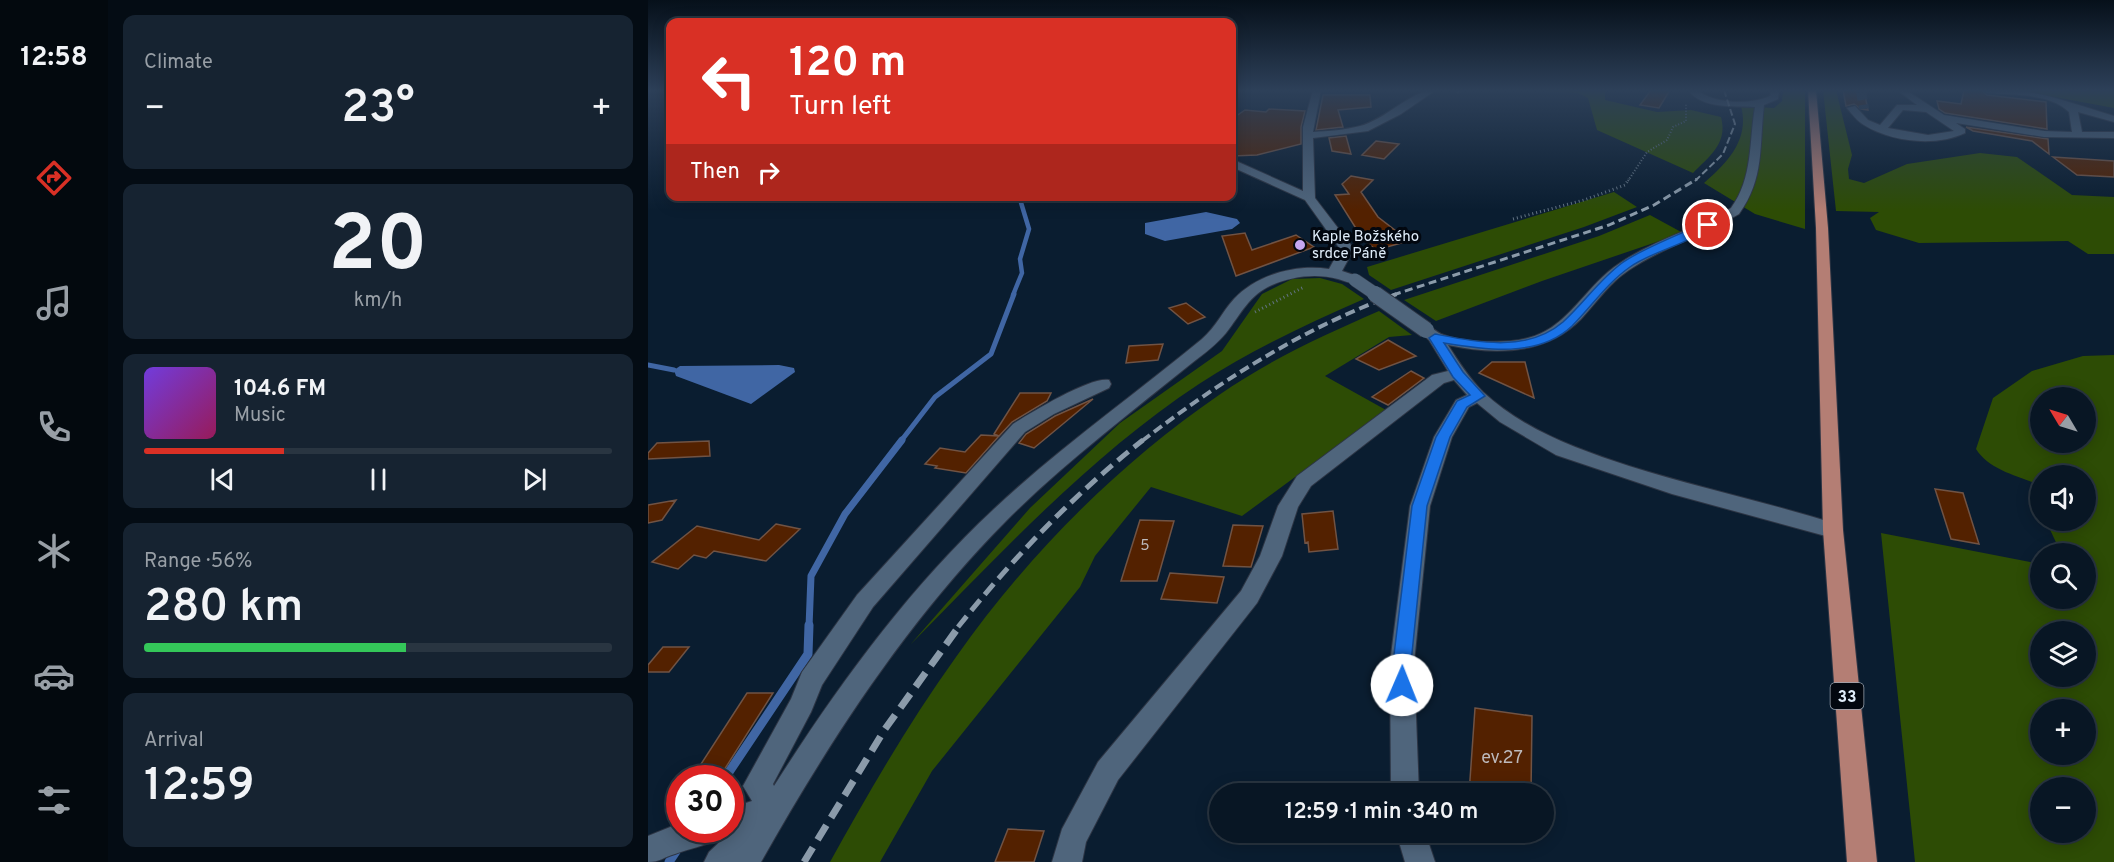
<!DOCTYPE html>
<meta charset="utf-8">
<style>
:root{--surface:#081624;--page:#162331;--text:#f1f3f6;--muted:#989fa6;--line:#293541;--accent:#d93025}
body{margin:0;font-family:Overpass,sans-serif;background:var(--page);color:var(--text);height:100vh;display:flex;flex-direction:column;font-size:22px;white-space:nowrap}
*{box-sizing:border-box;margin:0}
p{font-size:20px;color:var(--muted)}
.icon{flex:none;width:33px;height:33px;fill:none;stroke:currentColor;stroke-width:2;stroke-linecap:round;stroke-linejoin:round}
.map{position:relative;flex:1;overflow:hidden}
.sheet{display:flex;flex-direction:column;gap:15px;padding:15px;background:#040c14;width:540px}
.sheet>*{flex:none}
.top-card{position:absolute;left:18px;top:18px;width:570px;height:183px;border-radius:12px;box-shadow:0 3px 15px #0003,0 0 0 2px var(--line);background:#d93025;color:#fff;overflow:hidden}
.needle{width:39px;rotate:308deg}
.tools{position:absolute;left:1382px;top:387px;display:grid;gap:12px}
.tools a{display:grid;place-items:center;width:66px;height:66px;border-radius:50%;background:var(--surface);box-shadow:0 3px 15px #0003,0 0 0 2px var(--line);font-size:30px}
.speed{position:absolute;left:18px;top:765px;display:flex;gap:12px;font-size:30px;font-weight:700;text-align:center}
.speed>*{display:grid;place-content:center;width:78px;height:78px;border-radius:50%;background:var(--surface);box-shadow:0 3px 15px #0003,0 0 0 2px var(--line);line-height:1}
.speed .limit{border:9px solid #d22;background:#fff;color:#111}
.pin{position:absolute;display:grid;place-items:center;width:51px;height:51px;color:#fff;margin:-26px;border:3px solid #fff;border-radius:50%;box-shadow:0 2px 6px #0007}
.me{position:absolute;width:66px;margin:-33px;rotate:1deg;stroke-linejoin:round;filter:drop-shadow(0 0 4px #0008)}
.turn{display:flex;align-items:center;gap:21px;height:126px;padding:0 24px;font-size:27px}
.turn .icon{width:78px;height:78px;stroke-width:2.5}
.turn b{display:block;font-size:42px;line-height:51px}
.then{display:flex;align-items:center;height:57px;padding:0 24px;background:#0003;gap:12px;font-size:22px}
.big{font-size:45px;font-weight:600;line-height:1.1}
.sheet .card{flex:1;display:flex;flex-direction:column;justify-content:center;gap:9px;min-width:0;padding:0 21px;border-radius:12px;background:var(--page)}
.sheet .dial{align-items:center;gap:0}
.dial b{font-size:78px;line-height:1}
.song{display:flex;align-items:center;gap:18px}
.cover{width:72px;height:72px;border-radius:9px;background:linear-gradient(135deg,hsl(260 70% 55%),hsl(330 70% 35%))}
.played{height:6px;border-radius:3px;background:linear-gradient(90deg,var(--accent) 30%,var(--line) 30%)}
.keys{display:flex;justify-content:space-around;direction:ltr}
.heat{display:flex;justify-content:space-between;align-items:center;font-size:33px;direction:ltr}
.charge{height:9px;border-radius:4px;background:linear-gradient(90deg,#34c759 56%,var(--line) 0)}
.trip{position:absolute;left:561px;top:783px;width:345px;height:60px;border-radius:30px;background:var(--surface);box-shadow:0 3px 15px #0003,0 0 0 2px var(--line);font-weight:600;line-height:60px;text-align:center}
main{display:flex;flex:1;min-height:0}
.tab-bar{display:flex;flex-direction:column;width:108px;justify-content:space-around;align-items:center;background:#03090e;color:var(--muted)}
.tab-bar .icon{width:42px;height:42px}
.tab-bar .current{color:var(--accent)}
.tab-bar b{font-size:27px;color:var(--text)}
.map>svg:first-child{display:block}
.green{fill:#2d4c05;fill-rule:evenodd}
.water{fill:#4066a4}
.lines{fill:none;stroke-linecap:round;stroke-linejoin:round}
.stream-far3{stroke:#4066a4;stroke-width:4.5}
.stream-far2{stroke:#4066a4;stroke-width:5}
.stream-far1{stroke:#4066a4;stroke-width:7}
.stream{stroke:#4066a4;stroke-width:9}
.building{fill:#532100;stroke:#705344;stroke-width:1.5}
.minor-tunnel{stroke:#2a3c4e;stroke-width:10;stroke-dasharray:10 5;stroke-linecap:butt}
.minor-casing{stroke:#2d3544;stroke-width:2}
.major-casing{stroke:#2d3544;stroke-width:2}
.path-far1{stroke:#637484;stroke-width:2;stroke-dasharray:1 2;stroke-linecap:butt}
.path{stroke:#637484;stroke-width:3;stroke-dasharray:1 3;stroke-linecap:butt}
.minor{fill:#4f657c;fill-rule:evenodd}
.major{fill:#b47e74;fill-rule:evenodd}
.rail-far4{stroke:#8b9baa;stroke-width:2;stroke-dasharray:7 3;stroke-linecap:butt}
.rail-far3{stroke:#8b9baa;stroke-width:3;stroke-dasharray:8 4.5;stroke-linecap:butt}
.rail-far2{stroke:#8b9baa;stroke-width:4;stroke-dasharray:10 5;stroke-linecap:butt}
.rail-far1{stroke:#8b9baa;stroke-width:5;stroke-dasharray:14 7;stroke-linecap:butt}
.rail{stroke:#8b9baa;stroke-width:7;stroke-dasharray:17 9;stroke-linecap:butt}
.minor-bridge-far1-casing{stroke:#2d3544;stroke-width:14;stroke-linecap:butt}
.minor-bridge-casing{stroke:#2d3544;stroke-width:18;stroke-linecap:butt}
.minor-bridge-far1{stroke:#4f657c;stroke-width:13}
.minor-bridge{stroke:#4f657c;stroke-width:16}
.route{fill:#1a73e8;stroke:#114b97;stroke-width:1.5}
.poi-dot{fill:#c6a6f0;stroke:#02070f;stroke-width:2}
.labels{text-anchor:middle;stroke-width:6;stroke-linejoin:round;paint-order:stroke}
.far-poi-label{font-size:15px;fill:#e0edfa;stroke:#02070f;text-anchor:start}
.number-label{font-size:15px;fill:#bdbabc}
.shield{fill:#02070f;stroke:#9da8b4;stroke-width:1.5}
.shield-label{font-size:16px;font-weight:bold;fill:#e0edfa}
.near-number-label{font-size:18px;fill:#bdbabc}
</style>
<main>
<nav class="tab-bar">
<b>12:58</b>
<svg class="icon current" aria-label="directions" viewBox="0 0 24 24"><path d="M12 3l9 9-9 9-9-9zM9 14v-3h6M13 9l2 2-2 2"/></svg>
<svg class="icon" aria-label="music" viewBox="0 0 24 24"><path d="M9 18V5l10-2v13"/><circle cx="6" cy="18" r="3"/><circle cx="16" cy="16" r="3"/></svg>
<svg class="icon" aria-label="phone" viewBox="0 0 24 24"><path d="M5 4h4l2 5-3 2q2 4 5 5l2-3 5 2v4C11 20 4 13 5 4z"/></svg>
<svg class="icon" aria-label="climate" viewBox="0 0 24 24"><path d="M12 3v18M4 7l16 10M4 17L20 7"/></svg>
<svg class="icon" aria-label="car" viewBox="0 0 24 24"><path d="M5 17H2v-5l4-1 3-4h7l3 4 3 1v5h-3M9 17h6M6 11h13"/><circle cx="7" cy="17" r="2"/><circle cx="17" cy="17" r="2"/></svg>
<svg class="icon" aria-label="filters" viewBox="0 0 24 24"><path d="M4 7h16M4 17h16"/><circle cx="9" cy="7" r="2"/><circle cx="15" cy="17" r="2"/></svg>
</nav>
<section class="sheet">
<div class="card"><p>Climate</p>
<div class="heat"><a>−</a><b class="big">23°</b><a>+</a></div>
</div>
<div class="card dial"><b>20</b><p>km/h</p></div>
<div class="card">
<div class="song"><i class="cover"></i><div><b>104.6 FM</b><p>Music</p></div></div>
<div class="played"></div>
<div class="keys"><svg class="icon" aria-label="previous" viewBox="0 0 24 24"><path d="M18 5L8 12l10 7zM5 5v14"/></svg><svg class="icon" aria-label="pause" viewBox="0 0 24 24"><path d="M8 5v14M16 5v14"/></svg><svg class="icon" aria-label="next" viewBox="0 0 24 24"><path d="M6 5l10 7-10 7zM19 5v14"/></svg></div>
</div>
<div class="card"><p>Range · 56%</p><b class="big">280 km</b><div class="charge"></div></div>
<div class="card"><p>Arrival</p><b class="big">12:59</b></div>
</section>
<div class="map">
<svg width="1466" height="862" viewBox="0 0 1466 862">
<rect width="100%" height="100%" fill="#0a1d30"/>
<path class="green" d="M 881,90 L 957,90 L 957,100 L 1009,112 L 1043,110 L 1073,117 C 1080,143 1062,156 1045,173 L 949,130 L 940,98 L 930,93 Z
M 1135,90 L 1157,90 L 1157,229 L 1107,214 L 1056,183 C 1079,163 1102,140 1093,106 L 1126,108 L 1134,101 Z
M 1175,90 L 1188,90 L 1204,155 L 1200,169 L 1201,179 L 1216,183 L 1259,164 L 1332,153 L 1369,157 L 1424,195 L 1466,197 L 1466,254 L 1440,254 L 1420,241 L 1271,243 L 1228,230 L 1222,218 L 1231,212 L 1188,211 Z
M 1370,90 L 1466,90 L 1466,108 Z
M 966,192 L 989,207 L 936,227 L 743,290 L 721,275 L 719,267 Z
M 1002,215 L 1035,233 L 894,281 L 788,321 L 756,300 L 951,236 Z
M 672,278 L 694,284 L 716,299 C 659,324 603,350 551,384 C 442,456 353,553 262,645 L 382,508 L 472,423 L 574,351 L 614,294 L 644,279 Z
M 731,311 L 764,335 L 741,337 L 677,376 L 738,410 L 594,516 L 503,487 L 447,556 L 432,587 L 284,771 L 232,862 L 182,862 C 221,792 261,722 308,657 C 379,556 469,465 571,395 C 621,360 676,335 731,311 Z
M 1466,355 L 1466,862 L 1267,862 L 1233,533 L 1392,564 L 1392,598 L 1437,598 L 1437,554 L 1413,553 L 1398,521 L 1437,520 L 1437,476 L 1392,476 L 1392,485 C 1370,476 1341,470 1328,449 L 1345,398 L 1384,371 L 1435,356 ZM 1392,398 L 1437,398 L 1437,442 L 1392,442 ZM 1392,632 L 1437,632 L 1437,676 L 1392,676 ZM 1392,710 L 1437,710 L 1437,754 L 1392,754 ZM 1392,788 L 1437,788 L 1437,832 L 1392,832 Z"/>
<path class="water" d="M 558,212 L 589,219 L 592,223 L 584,229 L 517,241 L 497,234 L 497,223 Z
M 131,365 L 146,368 L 147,372 L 103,404 L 28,376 L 26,370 L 32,366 Z"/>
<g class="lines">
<path class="stream-far3" d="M 365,295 L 374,273 L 372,259 L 381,229 L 371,196"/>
<path class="stream-far2" d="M 0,365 L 26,370
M 253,441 L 287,397 L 343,354 L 366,294"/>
<path class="stream-far1" d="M 161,627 L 163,576 L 197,514 L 254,440"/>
<path class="stream" d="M 77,778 L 160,654 L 161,625
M 21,862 L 31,847"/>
</g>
<path class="building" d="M 1003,90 L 1022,90 L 1011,108 L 992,105 Z
M 1195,90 L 1216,90 L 1220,110 L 1213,109 L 1206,104 L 1198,106 Z
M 1316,90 L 1333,90 L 1339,95 L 1398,102 L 1399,129 L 1297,113 L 1291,109 L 1289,101 L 1313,104 Z
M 675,95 L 722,95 L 723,107 L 690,110 L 695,127 L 668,130 Z
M 621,109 L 657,111 L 653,127 L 653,144 L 609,155 L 584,156 L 584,119 L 597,110 L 618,112 Z
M 1318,127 L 1400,139 L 1401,154 L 1384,141 L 1325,131 Z
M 698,136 L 703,154 L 684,151 L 681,138 Z
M 728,141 L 751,144 L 736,159 L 714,155 Z
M 1405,157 L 1466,161 L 1466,177 L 1429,175 Z
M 703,176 L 725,180 L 713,192 L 730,217 L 761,241 L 728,250 L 714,238 L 687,195 L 701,194 L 694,184 Z
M 597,233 L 604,250 L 648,235 L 666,247 L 588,276 L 574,236 Z
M 538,303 L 557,317 L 540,324 L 521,308 Z
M 740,340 L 768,356 L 731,370 L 708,359 Z
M 515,344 L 510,360 L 478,363 L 481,346 Z
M 844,362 L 877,362 L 886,398 L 831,373 Z
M 763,371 L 776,378 L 740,405 L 724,397 Z
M 372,393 L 403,393 L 399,401 L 364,422 L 351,436 L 346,434 Z
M 445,399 L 386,448 L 371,443 L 378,434 L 407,416 Z
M 333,435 L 351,436 L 318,473 L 287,468 L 289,466 L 277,464 L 292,448 L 317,452 Z
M 61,441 L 62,456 L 0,459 L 0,453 L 9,443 Z
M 1287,489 L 1315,493 L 1331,544 L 1303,539 Z
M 28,500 L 14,520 L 0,523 L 0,505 Z
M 685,511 L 690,549 L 661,552 L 660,542 L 657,543 L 654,514 Z
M 492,520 L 526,521 L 509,581 L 473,581 Z
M 128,524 L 152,529 L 118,561 L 66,551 L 58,558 L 46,555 L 30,569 L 4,562 L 49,526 L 111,540 Z
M 585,525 L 615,526 L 603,567 L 575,566 Z
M 522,573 L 576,577 L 569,603 L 513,599 Z
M 15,647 L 41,647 L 21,672 L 0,672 L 0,665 Z
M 99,693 L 125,693 L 71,778 L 44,778 Z
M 827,708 L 884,716 L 883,794 L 821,794 Z
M 360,829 L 396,831 L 386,862 L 347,862 Z"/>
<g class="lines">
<path class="minor-tunnel" d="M 1213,90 L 1216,109"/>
<defs>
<path id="minor" d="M 665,90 L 673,90 L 665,132 C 680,131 697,130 712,126 C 737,120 766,88 788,90 L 753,114 L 720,131 L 665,138 L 667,198 L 706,249 L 694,271 L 712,277 L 714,280 L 712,283 C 704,285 698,281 690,279 C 669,273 644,276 624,285 C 601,295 593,314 578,333 C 569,344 556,354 544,363 C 481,414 416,463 358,521 C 259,621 182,740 113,862 L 56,862 L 61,852 L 79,835 L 72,832 L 69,840 C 55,846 41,849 27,854 C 16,857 12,862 0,862 L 0,836 L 32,823 L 32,830 L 82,830 L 82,808 L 104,801 L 95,786 L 143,699 L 154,672 L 209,595 L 365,424 C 382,413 443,376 461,380 L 463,384 L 461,388 L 406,414 L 377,432 L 225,607 L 174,685 L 163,712 L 125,784 L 126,786 C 189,687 260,589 346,509 C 412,447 485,396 554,339 C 568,327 574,312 586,299 C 609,274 649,264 681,269 L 692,249 L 657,200 L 584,167 L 584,160 L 588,161 L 655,191 L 655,127 Z
M 806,90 L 817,90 L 810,93 Z
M 1040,90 L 1049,90 C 1066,104 1103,105 1122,96 L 1123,90 L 1131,90 L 1130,99 L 1116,105 C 1111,146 1117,178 1091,214 C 1056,235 1015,247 981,270 C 961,283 949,302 933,319 C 898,355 846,355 800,345 C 810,361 821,378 835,392 C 876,430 929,449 981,466 C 1051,488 1122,503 1192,525 L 1195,530 L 1192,535 L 1185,538 L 1024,494 L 908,455 L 852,422 L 829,403 L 821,407 L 804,437 L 782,506 L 766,663 L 771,794 L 743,794 L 742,663 L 762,506 L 786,437 L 808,400 L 819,395 L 806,380 L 796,383 L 663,486 L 650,507 L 634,556 L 609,603 L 470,780 L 438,842 L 434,862 L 404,862 L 414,829 L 450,762 L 593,591 L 612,556 L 630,506 L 649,476 L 784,375 L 800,371 L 781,340 L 770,330 L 773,327 C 783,324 785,330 793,334 C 814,343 858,344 880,338 C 916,329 933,295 960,272 C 995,243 1044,231 1083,208 C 1105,178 1101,142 1107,107 C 1085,106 1054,109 1040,90 Z
M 1249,90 L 1258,90 L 1296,115 L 1396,131 L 1424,132 L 1421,112 C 1403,93 1363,95 1339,93 L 1335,90 C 1381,86 1422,103 1466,116 L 1466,122 L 1430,112 L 1434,132 L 1466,132 L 1466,138 L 1396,137 L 1308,123 L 1317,129 L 1317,133 C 1288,147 1243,142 1216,125 C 1209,121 1204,114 1199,108 L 1207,106 L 1220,120 L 1232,125 L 1249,105 L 1269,105 ZM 1255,110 L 1278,112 L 1306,131 L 1280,135 L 1240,128 Z
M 748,832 L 777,832 L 787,862 L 757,862 Z"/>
<path id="major" d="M 1160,90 L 1168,90 L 1180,228 L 1195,530 L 1229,862 L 1199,862 L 1175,530 L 1168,228 Z"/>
</defs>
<use href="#minor" class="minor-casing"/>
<use href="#major" class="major-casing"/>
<path class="path-far1" d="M 980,181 L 999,152 L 1019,140 L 1025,127 L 1038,121 L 1038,104"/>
<path class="path" d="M 865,219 L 936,200 L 977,185 L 981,179
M 607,312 L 656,287"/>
<use href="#minor" class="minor"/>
<use href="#major" class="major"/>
<path class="rail-far4" d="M 1047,181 L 1075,154 L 1087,124 L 1076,90"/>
<path class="rail-far3" d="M 745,295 L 961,225 L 1006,205 L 1049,179"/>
<path class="rail-far2" d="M 494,441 C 571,382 656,327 749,294"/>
<path class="rail-far1" d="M 310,627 C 365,558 426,494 495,440"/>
<path class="rail" d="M 156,862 L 237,729 L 312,625"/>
<defs>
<path id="minor-bridge-far1" d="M 707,280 L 729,295"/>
<path id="minor-bridge" d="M 727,294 L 778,330"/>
</defs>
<use href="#minor-bridge-far1" class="minor-bridge-far1-casing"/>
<use href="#minor-bridge" class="minor-bridge-casing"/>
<use href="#minor-bridge-far1" class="minor-bridge-far1"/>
<use href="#minor-bridge" class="minor-bridge"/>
</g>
<linearGradient id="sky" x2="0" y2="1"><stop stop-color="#06101a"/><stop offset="0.43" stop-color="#2d4059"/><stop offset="1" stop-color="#2d4059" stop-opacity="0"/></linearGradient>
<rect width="1466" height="210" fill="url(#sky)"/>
<path class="route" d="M 1056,223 L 1064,225 C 1043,244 1006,250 982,267 C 959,283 944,306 924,326 C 890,358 838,350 796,343 L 815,372 L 837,396 L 819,407 L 802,437 L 779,506 L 763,663 L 764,685 L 761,691 L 754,693 L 748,691 L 745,685 L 745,663 L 764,506 L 788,437 L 809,401 L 822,395 L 805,377 L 781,338 L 787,334 C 829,342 879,353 915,322 C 936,303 951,280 974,263 C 993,249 1033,234 1056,223 Z"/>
<circle class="poi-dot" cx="652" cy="245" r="6"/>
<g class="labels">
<g class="far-poi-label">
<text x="664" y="241">Kaple Božského<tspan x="664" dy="17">srdce Páně</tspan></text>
</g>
<g class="number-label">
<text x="497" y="550">5</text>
</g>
<rect class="shield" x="1182.5" y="683" width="33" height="26" rx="4.5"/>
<g class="shield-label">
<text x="1199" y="702">33</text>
</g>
<g class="near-number-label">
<text x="854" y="763">ev.27</text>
</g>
</g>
</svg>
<div class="tools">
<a><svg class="needle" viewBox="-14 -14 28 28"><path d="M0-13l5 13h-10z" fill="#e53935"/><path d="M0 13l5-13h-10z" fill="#989fa6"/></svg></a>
<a><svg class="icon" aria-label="sound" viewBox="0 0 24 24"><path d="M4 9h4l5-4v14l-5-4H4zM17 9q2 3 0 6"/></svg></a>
<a><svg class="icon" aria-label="search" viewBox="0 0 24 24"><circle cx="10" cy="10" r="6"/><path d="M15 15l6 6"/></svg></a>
<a><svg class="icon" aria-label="layers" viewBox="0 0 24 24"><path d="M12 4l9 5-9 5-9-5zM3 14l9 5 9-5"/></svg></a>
<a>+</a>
<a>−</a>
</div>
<div class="speed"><div class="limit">30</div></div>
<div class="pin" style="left:1060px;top:225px;background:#d93025"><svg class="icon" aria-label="arrive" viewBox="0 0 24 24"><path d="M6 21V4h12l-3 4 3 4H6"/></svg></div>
<svg class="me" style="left:754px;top:685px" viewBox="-20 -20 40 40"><circle r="19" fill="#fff"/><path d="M0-13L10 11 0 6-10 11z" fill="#1a73e8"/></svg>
<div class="trip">12:59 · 1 min · 340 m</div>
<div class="top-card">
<div class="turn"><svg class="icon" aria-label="left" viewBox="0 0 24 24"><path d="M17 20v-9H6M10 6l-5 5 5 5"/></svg><div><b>120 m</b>Turn left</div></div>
<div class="then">Then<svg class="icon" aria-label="right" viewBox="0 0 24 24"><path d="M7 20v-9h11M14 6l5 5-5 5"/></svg></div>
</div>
</div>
</main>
